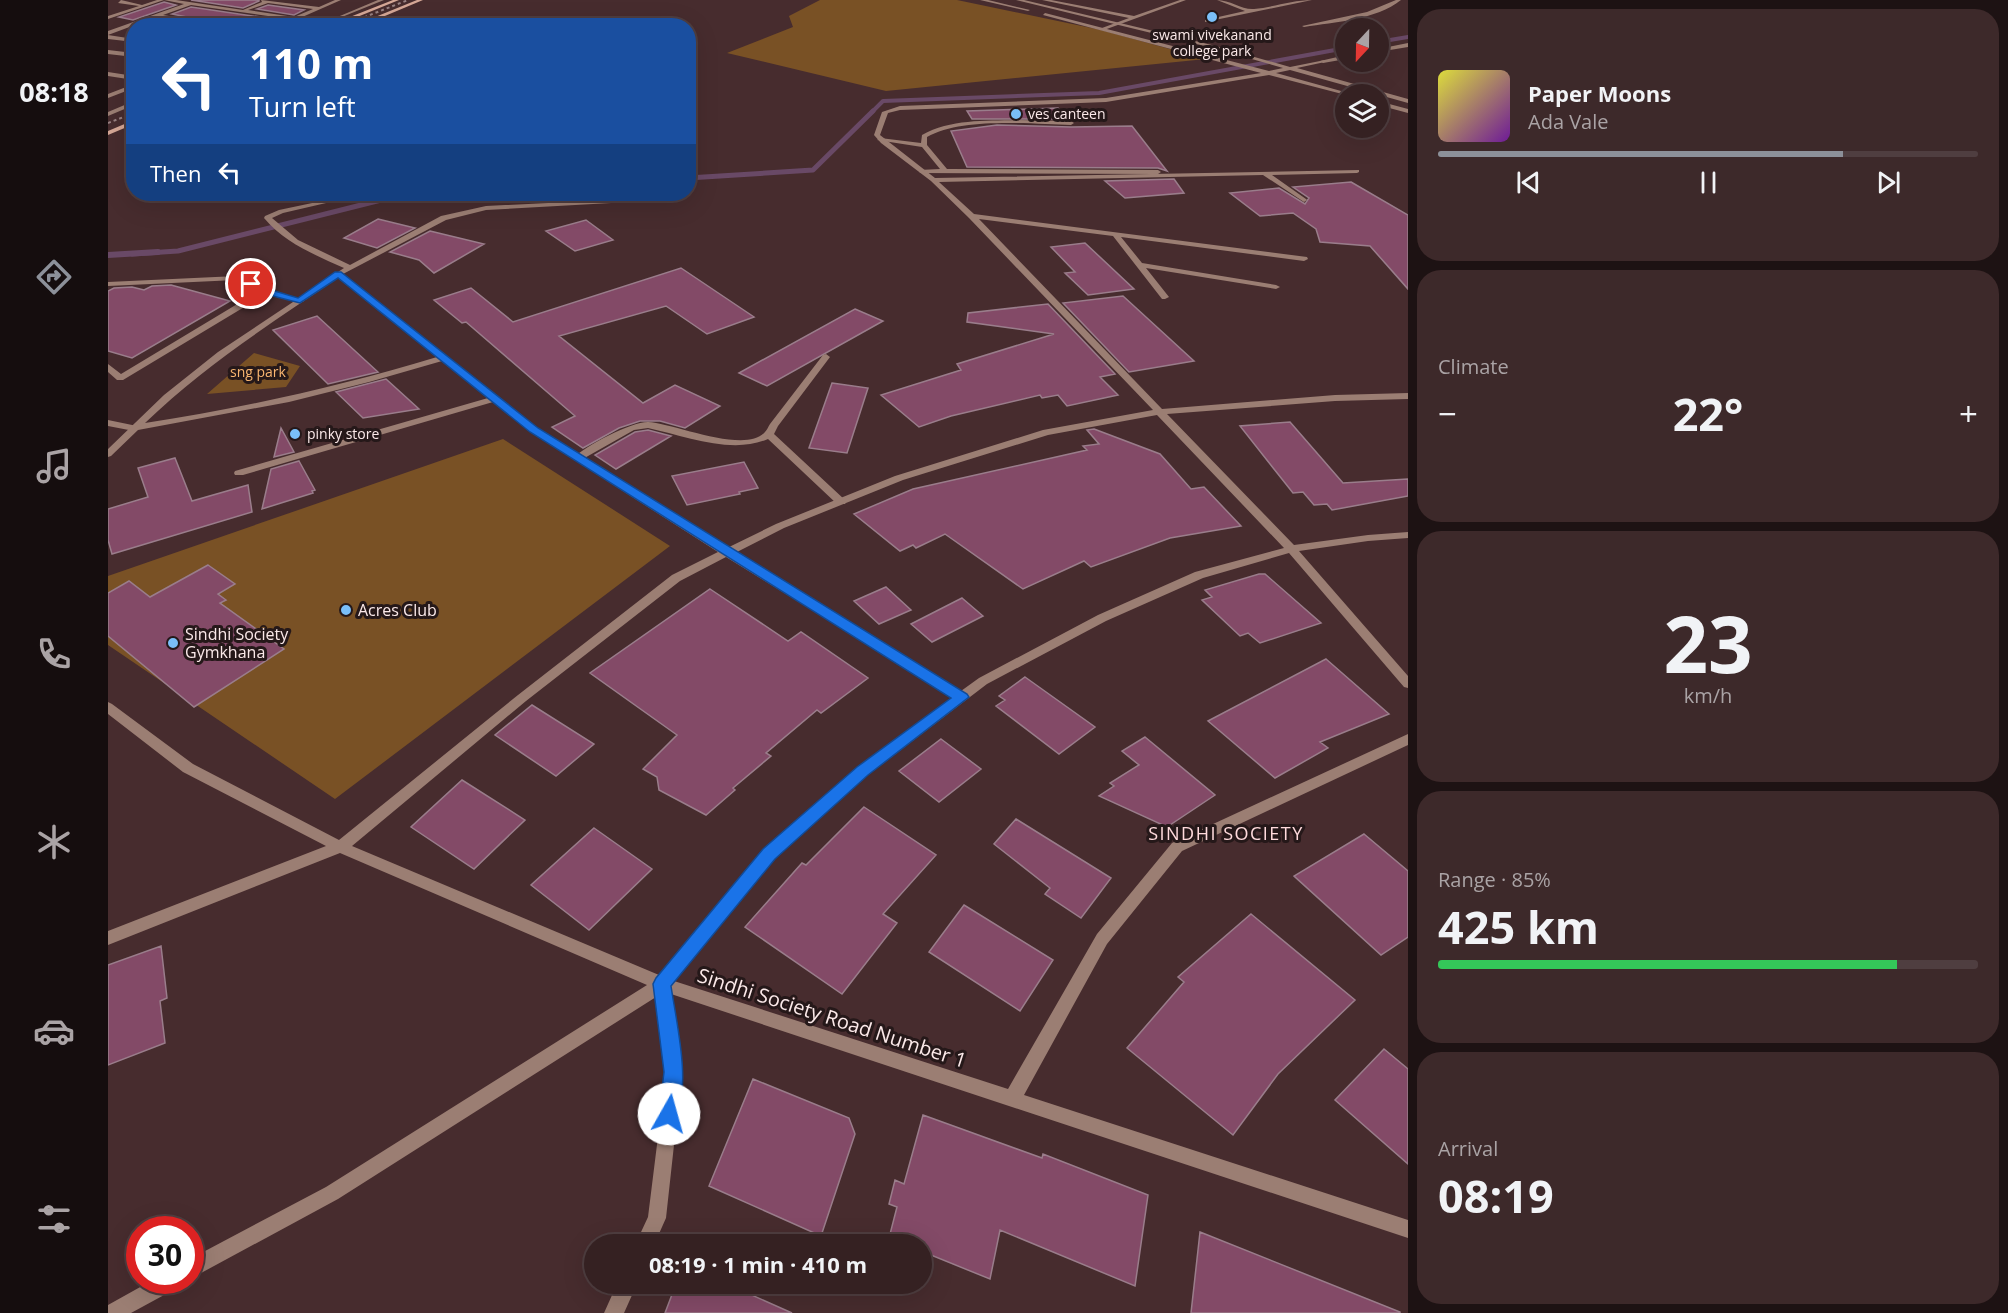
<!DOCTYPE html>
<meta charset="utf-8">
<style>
:root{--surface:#352122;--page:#3d292a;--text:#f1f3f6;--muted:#aaa3a5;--line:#4f3e40;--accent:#8c9099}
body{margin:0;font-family:"Open Sans",sans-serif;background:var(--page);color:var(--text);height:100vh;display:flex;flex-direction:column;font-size:22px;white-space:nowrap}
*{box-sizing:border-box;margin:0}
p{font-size:20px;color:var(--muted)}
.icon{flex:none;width:33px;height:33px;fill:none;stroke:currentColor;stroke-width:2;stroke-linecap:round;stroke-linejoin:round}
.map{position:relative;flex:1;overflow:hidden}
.panel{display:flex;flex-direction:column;gap:9px;padding:9px;background:#1d1213;width:600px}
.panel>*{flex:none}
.top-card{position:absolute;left:18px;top:18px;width:570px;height:183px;border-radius:24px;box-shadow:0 6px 24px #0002,0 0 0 2px var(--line);background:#1a4fa0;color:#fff;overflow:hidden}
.needle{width:39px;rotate:202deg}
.fabs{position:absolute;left:1227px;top:18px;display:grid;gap:12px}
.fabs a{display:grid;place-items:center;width:54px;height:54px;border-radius:50%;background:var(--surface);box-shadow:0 6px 24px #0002,0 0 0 2px var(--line);font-size:30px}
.speed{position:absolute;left:18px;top:1216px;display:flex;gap:12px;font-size:30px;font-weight:700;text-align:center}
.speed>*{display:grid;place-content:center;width:78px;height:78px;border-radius:50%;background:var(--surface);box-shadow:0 6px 24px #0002,0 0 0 2px var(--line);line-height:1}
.speed .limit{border:9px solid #d22;background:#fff;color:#111}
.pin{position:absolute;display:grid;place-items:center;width:51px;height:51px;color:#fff;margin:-26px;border:3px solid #fff;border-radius:50%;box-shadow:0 2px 6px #0007}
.me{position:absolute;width:66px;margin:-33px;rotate:7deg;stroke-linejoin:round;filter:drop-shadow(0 0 4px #0008)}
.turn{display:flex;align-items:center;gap:21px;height:126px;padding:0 24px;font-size:27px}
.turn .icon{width:78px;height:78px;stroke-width:2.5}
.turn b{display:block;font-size:42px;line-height:51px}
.then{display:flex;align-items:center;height:57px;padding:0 24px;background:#0003;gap:12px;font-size:22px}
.big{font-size:45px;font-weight:700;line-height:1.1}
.panel .tile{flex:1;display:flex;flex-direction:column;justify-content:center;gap:9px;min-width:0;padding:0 21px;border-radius:24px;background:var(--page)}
.panel .dial{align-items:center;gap:0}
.dial b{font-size:78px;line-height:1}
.song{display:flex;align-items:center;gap:18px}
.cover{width:72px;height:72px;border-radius:9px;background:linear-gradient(135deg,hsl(60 70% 55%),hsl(280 70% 35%))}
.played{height:6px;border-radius:3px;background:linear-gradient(90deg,var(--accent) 75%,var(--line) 75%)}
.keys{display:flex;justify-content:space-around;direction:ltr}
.heat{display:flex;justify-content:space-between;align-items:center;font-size:33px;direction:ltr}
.charge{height:9px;border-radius:4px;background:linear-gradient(90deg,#34c759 85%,var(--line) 0)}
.trip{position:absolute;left:476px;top:1234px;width:348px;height:60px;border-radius:30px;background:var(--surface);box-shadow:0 6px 24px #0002,0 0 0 2px var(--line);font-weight:700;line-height:60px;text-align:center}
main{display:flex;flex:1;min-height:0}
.dock{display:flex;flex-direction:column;width:108px;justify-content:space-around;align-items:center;background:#150d0e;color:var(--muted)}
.dock .icon{width:42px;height:42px}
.dock .on{color:var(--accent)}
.dock b{font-size:27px;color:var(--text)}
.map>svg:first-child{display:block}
.green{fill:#795125}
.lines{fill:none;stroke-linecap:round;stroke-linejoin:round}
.stream-far2{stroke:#694966;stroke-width:4}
.stream-far1{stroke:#694966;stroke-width:5}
.stream{stroke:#694966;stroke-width:6}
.building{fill:#834a67;stroke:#9a7d8b;stroke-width:1.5}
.lane{fill:#9b7e73;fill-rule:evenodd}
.street{fill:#9b7e73;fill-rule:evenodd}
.secondary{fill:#d5a796;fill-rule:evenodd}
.rail{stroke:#988182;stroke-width:2;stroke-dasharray:3 3;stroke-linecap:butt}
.route{fill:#1a73e8;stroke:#114b97;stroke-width:1.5}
.poi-dot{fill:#7abff8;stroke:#251819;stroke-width:2}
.labels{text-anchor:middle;stroke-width:6;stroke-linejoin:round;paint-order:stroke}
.far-poi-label{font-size:14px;fill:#fbe9e9;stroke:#251819;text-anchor:start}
.far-park-label{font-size:14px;fill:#f9b670;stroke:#251819}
.poi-label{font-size:16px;fill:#fbe9e9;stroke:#251819;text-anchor:start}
.neighbourhood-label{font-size:18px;letter-spacing:1.5px;fill:#ffdadc;stroke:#251819}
.near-street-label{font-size:20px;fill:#fbe9e9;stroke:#251819}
</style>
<main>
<nav class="dock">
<b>08:18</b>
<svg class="icon on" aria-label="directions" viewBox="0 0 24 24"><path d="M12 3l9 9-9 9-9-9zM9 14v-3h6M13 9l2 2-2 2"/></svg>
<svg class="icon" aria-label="music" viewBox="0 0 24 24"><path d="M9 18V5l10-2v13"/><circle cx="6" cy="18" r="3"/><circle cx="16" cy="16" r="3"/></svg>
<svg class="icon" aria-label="phone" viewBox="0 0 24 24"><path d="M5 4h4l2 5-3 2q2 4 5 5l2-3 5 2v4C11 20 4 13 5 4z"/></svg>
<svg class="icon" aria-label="climate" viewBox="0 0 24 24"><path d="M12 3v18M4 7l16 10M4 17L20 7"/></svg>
<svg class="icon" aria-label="car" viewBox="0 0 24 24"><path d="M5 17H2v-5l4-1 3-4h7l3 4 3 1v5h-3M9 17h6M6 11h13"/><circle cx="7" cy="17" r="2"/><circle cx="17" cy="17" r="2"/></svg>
<svg class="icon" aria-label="filters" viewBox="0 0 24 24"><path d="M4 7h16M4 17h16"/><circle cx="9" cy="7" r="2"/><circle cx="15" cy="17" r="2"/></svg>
</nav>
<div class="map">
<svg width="1300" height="1313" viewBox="0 0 1300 1313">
<rect width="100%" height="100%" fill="#472c2e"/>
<path class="green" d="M 712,0 L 849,0 L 993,30 L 1098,59 L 778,91 L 619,53 L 685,27 L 681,16 Z
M 146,353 L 192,366 L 178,387 L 99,394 Z
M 395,439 L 562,546 L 227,799 L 0,645 L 0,576 Z"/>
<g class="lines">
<path class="stream-far2" d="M 1270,42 L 1300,37
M 764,112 L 775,101 L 991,93 L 1238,48"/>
<path class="stream-far1" d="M 580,178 L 705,170 L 765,111
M 24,254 L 70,251 L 297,194"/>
<path class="stream" d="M 0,255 L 50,252"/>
</g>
<path class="building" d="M 83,0 L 151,0 L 151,1 L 135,8 Z
M 56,2 L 68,5 L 25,20 L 11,17 Z
M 160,5 L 196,10 L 186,15 L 149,9 Z
M 83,7 L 173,20 L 164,26 L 124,26 L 64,14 Z
M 950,108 L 958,119 L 864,119 L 859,111 Z
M 889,125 L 963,127 L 1024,126 L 1059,171 L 1050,168 L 859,167 L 843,131 Z
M 1066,179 L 1076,193 L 1017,198 L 997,181 Z
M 1243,182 L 1300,215 L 1300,289 L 1262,246 L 1212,242 L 1208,229 L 1185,213 L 1152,216 L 1122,193 L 1171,188 L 1197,204 L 1201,198 L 1185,187 Z
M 270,219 L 307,228 L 269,248 L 236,238 Z
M 478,220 L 505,240 L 467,251 L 438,231 Z
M 322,231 L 376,244 L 326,273 L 311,260 L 282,252 Z
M 977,243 L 1026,289 L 980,295 L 957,273 L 967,272 L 943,247 Z
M 573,268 L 646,317 L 599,334 L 558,306 L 451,336 L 535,403 L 567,385 L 612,406 L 577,428 L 552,421 L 532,421 L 511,428 L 475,448 L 444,427 L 467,416 L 358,322 L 354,323 L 326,300 L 363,288 L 405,322 Z
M 63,285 L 122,301 L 24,358 L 0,351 L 0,291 L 6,288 L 24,287 L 36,290 L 44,286 Z
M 1015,296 L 1086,361 L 1021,372 L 955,303 Z
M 940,304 L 1007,374 L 992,377 L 1010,395 L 959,406 L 950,395 L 934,398 L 932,395 L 843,416 L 811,427 L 773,395 L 853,370 L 849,364 L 946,334 L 859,322 L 860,313 Z
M 747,309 L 775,321 L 659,386 L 631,373 Z
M 209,316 L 270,372 L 220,384 L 165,330 Z
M 278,379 L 311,409 L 255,418 L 228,392 Z
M 724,383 L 760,388 L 739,453 L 701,448 Z
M 1182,422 L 1235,483 L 1300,479 L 1300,496 L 1224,510 L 1219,504 L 1206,505 L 1195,492 L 1185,493 L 1132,426 Z
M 173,428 L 186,452 L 166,457 Z
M 986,429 L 1052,454 L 1083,489 L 1096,487 L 1133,526 L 1062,538 L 983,567 L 976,561 L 915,589 L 837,534 L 808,548 L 805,545 L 792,551 L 746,514 L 805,489 L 979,450 L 975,446 L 991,444 L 979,430 Z
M 540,430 L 563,436 L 508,469 L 487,455 L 527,432 Z
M 67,458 L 84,501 L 140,485 L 144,512 L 4,554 L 0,540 L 0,509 L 40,497 L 30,468 Z
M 191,461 L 207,490 L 204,491 L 205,493 L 154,509 L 163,469 Z
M 636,462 L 650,488 L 631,492 L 632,494 L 579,505 L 564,476 Z
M 100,565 L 127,584 L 110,594 L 118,600 L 112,603 L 176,649 L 86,707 L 0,636 L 0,593 L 21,581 L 42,597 Z
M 1151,574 L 1157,574 L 1213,623 L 1152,643 L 1140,633 L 1132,636 L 1094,600 L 1104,597 L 1097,590 Z
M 778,587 L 803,610 L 771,624 L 746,601 Z
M 602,589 L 680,641 L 693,632 L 760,678 L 713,713 L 709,710 L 658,753 L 663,756 L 625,788 L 627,790 L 598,815 L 551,790 L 549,777 L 535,769 L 569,735 L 482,673 Z
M 854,598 L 875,616 L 824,642 L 803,624 Z
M 1218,659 L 1281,714 L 1212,742 L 1220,748 L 1167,778 L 1100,721 Z
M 917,677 L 987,727 L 951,754 L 888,706 L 897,700 L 891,696 Z
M 424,705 L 486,744 L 448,776 L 387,735 Z
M 1037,737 L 1107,795 L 1059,827 L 991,796 L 1006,786 L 1002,783 L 1031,765 L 1014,751 Z
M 833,739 L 873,769 L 831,802 L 791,771 Z
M 354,780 L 417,820 L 366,869 L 303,827 Z
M 756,807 L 828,855 L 775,914 L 789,923 L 734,994 L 637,927 L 694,863 L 698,865 Z
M 908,819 L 1003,878 L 973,918 L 937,894 L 942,888 L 886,844 Z
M 486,828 L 544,869 L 481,930 L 423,885 Z
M 1256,834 L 1300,871 L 1300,937 L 1273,955 L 1186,876 Z
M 856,905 L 945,960 L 912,1011 L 821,952 Z
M 1143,914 L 1247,1000 L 1170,1074 L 1125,1135 L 1019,1048 L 1076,982 L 1070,977 Z
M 53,946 L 59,998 L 52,1001 L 57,1043 L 0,1065 L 0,965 Z
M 1276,1049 L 1300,1069 L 1300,1164 L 1227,1100 Z
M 645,1079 L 741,1118 L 747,1134 L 713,1236 L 601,1186 Z
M 815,1115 L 934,1158 L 935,1154 L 1040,1195 L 1027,1286 L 892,1230 L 882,1279 L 813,1251 L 813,1245 L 798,1245 L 781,1238 L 789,1207 L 781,1204 L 787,1180 L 796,1184 Z
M 1092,1232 L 1292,1312 L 1292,1313 L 1083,1313 Z
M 568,1284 L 619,1284 L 684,1313 L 557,1313 Z"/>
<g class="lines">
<path class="lane" d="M 934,0 L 943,0 L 1026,16 L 1072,0 L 1078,0 L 996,30 L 994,28 L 1021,18 Z
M 1109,0 C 1122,0 1134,10 1146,9 C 1166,7 1185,0 1204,0 L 1097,22 L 1097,20 L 1137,11 Z
M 1288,0 L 1293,0 C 1268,20 1227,22 1196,27 L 1194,26 L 1259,12 Z
M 1300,43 L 1300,47 L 1270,52 L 1270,49 Z
M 1238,55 L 1238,59 L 1215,63 L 1212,61 Z
M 908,120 L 963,121 L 966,123 L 963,125 C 923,124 854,117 819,137 L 819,145 L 839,169 L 1050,170 L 1053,172 L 1050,174 L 813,173 L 811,172 L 811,170 L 832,169 L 814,147 L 769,140 L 772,138 L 813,143 L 814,135 C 842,119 877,121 908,120 Z
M 129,276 L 160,289 L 196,301 L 192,303 L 158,294 L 15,380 L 9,380 L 0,372 L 0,364 L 13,374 L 151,291 L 128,280 L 0,286 L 0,282 Z
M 718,354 L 722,357 L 670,426 L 666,434 L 737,500 L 738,502 L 737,504 L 729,504 L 660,439 C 624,455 577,436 540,428 L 526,430 L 473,460 L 467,460 L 465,458 C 478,446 522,422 540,422 C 565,423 638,455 657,432 C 659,430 660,427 662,424 L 715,355 Z
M 0,420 L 29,426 L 31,428 L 26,431 L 0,426 Z"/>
<path class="street" d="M 13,0 L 34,5 L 49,0 L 68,0 L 135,10 L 154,2 L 153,0 L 211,7 L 227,0 L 233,0 L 192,18 L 220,21 L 270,0 L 276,0 L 224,21 L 248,24 L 250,26 L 187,20 L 173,26 L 166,26 L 181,19 L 83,5 L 55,15 L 122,26 L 107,26 L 51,16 L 0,35 L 0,31 L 76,4 L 56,0 L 0,19 L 0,16 L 31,6 L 10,3 ZM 160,3 L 205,9 L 186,17 L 140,10 Z
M 872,0 L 880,0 L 922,10 L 920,11 Z
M 908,0 L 916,0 L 1108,46 L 1182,67 L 1217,60 L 1217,62 L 1189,68 L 1300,99 L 1300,103 L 1182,70 L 1168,73 L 1244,94 L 1238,95 L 1161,75 L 998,102 L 792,110 L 780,113 L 772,135 L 827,178 L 1251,170 L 1251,172 L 1249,173 L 1164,175 L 1198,199 L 1199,200 L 1196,202 L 1155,175 L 831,182 L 866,214 L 1199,257 L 1200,259 L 1196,261 L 1013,237 L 1034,263 L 1168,285 L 1172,287 L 1168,289 L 1038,268 L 1061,297 L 1057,299 L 1054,299 L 1005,236 L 871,219 L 1054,409 L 1227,395 L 1300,393 L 1300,399 L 1227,401 L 1059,414 L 1186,545 L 1260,535 L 1300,532 L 1300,538 L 1260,541 L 1191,551 L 1300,676 L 1300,688 L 1296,687 L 1181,553 L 1095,578 L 998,621 L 879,684 L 760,775 L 666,858 L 566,981 L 900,1089 L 989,934 L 1064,843 L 1300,734 L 1300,745 L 1074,851 L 999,944 L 916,1095 L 1300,1220 L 1300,1238 L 563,994 L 574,1072 L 558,1218 L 546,1245 L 527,1245 L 540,1217 L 558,1072 L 548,997 L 230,1199 L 82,1279 L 82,1259 L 218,1187 L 539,985 L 232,853 L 0,945 L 0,931 L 218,846 L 75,772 L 0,714 L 0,702 L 4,704 L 85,764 L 231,840 L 410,695 L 564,575 L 610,552 L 423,432 L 385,402 L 135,475 L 127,475 L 126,473 L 127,471 L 380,398 L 334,361 L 261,382 L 181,402 L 30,430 L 3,456 L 0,457 L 0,449 L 56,395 L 110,352 L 236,268 C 207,255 177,243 156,218 L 157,216 L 171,210 L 247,194 L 257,194 L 175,213 L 164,218 L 190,240 L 242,265 L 333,216 L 378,206 L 541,198 L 541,200 L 539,201 L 378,210 L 338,220 L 235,274 L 429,428 L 619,548 L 668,524 L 787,476 L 935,430 L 1045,410 L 861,218 L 823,181 L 773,143 L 766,135 L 774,112 L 792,106 L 998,98 L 1153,73 L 935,15 L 937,13 L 1161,71 L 1175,68 L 1105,48 ZM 230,278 L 329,357 C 233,386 136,408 37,423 C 95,367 163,323 230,278 ZM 1049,415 L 1176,548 L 1087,572 L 990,615 L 871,678 L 853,691 L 627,553 L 676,528 L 795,480 L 940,435 ZM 618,557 L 845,697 L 750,767 L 656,850 L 551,975 L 244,846 L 418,701 L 572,581 Z
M 0,35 L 26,39 L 26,42 L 0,39 Z
M 0,50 L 26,53 L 26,57 L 0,54 Z
M 0,72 L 26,76 L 26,80 L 0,76 Z
M 26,84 L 26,88 L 0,98 L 0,94 Z
M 26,101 L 26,105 L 0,116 L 0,112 Z
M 1270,101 L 1300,109 L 1300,113 L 1270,105 Z
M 43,1281 L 71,1281 L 69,1288 L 23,1313 L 0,1313 L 0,1305 Z
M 509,1284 L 529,1284 L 516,1313 L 496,1313 Z"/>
<path class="secondary" d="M 285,0 L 291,0 L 227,26 L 219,26 Z
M 309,0 L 315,0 L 253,26 L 245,26 Z
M 26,120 L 26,124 L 0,135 L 0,131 Z"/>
<path class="rail" d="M 234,26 L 300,0
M 0,123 L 26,113"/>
</g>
<path class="route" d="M 227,272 L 233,272 L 430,428 L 859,694 L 861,697 L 760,775 L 667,859 L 563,986 C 569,1026 583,1082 568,1120 L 561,1123 L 554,1120 L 551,1114 L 556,1072 L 545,984 L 548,978 L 655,849 L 749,767 L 843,698 L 422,432 L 230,278 L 192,303 L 153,293 L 138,284 L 146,282 L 160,289 L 190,298 Z"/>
<g class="poi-dot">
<circle cx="1104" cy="17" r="6"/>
<circle cx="908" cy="114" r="6"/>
<circle cx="187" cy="434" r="6"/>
<circle cx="238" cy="610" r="6"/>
<circle cx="65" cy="643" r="6"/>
</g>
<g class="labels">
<g class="far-poi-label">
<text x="1104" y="40" text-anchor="middle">swami vivekanand<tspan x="1104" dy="16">college park</tspan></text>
<text x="920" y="119">ves canteen</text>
<text x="199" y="439">pinky store</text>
</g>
<g class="far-park-label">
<text x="150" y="377">sng park</text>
</g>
<g class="poi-label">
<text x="250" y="616">Acres Club</text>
<text x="77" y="640">Sindhi Society<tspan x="77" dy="18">Gymkhana</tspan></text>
</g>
<g class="neighbourhood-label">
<text x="1118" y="840">SINDHI SOCIETY</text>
</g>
<g class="near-street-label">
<text transform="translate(724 1018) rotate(18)" y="7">Sindhi Society Road Number 1</text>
</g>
</g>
</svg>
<div class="fabs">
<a><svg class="needle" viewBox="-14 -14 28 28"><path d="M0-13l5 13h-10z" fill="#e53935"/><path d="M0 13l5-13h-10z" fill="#aaa3a5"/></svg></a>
<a><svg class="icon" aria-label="layers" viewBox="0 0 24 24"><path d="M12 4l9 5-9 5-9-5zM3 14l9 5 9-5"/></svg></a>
</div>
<div class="speed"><div class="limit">30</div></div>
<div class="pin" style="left:143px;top:284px;background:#d93025"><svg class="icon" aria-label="arrive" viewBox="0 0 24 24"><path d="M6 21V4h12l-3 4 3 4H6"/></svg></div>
<svg class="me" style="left:561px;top:1114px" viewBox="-20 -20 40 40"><circle r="19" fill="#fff"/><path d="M0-13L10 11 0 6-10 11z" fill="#1a73e8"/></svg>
<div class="trip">08:19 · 1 min · 410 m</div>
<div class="top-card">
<div class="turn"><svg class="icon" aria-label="left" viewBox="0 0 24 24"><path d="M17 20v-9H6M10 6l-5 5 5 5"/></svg><div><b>110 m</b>Turn left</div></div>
<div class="then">Then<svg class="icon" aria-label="left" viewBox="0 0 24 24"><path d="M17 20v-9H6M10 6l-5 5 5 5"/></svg></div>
</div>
</div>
<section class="panel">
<div class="tile">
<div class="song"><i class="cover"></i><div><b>Paper Moons</b><p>Ada Vale</p></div></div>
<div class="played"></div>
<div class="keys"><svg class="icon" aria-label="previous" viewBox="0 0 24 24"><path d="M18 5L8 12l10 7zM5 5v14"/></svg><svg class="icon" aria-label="pause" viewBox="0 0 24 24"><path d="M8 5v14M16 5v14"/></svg><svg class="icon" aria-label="next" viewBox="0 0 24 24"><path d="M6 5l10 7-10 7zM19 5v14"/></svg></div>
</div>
<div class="tile"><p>Climate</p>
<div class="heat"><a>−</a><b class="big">22°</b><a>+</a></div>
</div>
<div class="tile dial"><b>23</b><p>km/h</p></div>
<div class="tile"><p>Range · 85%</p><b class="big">425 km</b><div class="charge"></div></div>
<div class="tile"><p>Arrival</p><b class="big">08:19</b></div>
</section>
</main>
